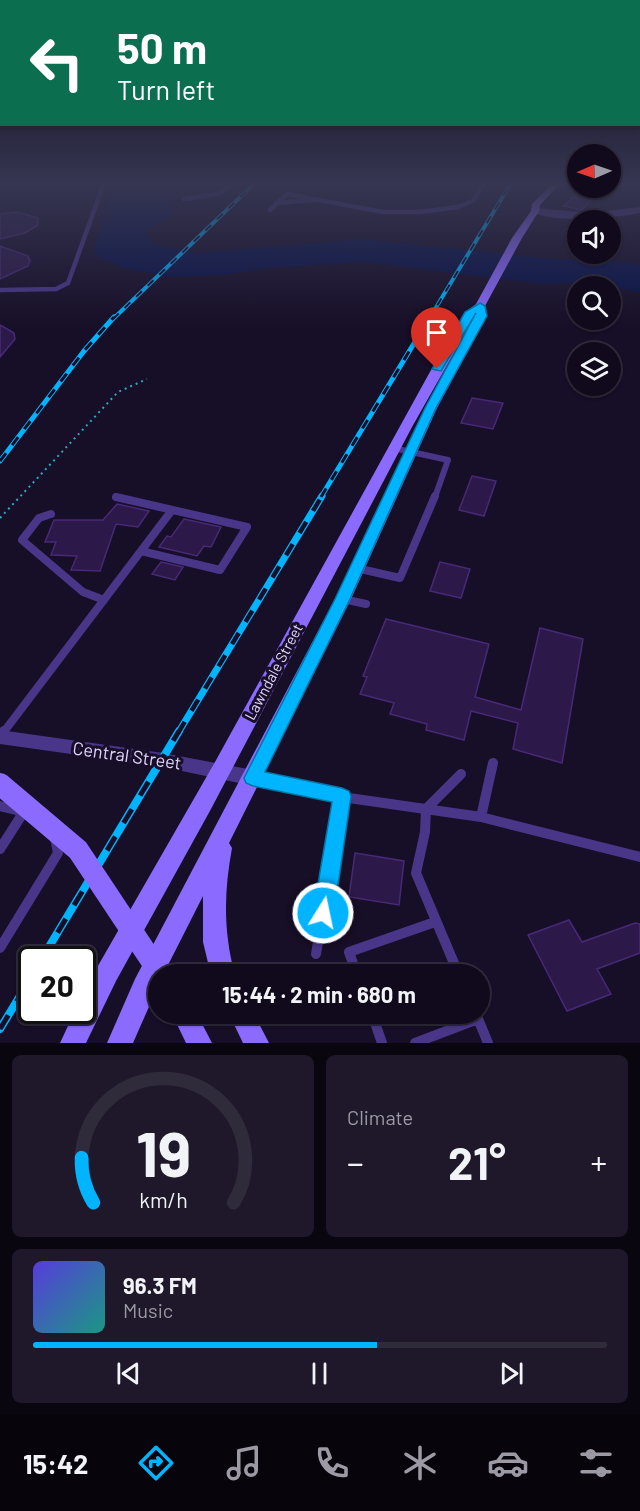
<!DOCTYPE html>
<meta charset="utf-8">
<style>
:root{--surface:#110a1d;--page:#1e182a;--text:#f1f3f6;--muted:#9c9aa4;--line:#302b3b;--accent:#00b4ff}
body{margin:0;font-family:Barlow,sans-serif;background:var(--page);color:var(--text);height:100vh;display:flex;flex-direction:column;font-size:22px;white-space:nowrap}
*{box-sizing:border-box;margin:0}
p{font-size:20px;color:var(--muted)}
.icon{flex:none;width:33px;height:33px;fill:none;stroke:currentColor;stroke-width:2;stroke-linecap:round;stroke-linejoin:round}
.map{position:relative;height:1043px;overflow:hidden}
.details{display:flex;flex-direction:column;gap:12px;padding:12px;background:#090610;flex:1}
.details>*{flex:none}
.top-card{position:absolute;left:0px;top:0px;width:640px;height:126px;box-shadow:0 2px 4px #0004,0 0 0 2px var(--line);background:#0b6e4f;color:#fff;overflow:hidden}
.needle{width:39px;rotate:268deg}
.buttons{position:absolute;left:567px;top:144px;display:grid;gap:12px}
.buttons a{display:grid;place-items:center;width:54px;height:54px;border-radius:50%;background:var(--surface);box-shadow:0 2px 4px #0004,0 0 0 2px var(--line);font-size:30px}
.speed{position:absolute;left:18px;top:946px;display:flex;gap:12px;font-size:30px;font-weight:700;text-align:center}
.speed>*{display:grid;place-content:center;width:78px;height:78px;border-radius:50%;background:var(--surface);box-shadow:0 2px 4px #0004,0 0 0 2px var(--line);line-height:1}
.speed .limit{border:3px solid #111;border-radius:9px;background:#fff;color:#111}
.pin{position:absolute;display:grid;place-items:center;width:51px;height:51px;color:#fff;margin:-62px -26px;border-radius:50% 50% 50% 0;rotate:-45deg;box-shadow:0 0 6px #0007}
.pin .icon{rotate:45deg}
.me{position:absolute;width:66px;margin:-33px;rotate:10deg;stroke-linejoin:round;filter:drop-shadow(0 0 4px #0008)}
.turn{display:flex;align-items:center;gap:21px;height:126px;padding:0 18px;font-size:27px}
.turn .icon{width:78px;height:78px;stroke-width:2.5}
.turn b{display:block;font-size:42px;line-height:51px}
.big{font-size:45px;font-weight:700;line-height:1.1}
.details .widget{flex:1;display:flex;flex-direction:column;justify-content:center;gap:9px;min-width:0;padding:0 21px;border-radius:9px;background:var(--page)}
.details .dial{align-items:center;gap:0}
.dial svg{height:156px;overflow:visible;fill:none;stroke:var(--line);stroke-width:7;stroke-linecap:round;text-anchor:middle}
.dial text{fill:var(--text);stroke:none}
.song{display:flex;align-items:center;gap:18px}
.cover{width:72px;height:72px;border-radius:9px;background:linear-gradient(135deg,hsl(250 70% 55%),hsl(170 70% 35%))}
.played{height:6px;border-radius:3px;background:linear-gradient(90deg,var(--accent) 60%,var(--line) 60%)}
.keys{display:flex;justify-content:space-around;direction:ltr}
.heat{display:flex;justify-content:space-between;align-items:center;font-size:33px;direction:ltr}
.details .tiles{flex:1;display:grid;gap:12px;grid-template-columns:1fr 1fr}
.widget:last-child{grid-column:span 2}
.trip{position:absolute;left:148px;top:964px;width:342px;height:60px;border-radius:30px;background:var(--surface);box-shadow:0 2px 4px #0004,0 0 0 2px var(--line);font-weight:700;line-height:60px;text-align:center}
.menu{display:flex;height:96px;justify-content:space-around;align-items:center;background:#07040c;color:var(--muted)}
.menu .icon{width:42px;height:42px}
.menu .on{color:var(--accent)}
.menu b{font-size:27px;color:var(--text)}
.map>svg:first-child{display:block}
.water{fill:#071247}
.building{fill:#2c1949;stroke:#482977;stroke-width:1.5}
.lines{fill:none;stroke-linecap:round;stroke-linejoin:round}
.path{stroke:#28abbf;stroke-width:2;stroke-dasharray:2 4;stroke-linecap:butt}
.service-far3{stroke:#493689;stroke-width:4.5}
.service-far2{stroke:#493689;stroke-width:6}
.service-far1{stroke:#493689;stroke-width:8}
.service{stroke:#493689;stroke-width:10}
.minor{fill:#493689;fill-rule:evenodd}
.tertiary{fill:#493689;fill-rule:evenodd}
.secondary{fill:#8b6bff;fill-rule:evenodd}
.rail-far3-casing{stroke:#00b4ff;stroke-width:4}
.rail-far2-casing{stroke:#00b4ff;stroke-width:5}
.rail-far1-casing{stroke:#00b4ff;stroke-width:7}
.rail-casing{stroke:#00b4ff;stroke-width:8}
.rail-far3{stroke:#170e27;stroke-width:2;stroke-dasharray:8;stroke-linecap:butt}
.rail-far2{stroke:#170e27;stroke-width:3;stroke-dasharray:10;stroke-linecap:butt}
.rail-far1{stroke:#170e27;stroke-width:4.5;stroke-dasharray:13;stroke-linecap:butt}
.rail{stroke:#170e27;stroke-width:5;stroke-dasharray:16;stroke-linecap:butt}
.secondary-bridge{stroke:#8b6bff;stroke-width:22}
.route{fill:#00b4ff;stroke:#0075a6;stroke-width:1.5}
.labels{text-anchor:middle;stroke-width:6;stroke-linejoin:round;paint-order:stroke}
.street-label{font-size:15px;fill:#e1d4ff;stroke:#170e27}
.near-street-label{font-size:18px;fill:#e1d4ff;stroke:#170e27}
</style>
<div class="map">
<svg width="640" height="1043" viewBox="0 0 640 1043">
<rect width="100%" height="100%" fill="#170e27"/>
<path class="water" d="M 113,183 L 177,183 L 172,216 L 146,232 L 153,244 L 197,253 L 362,239 L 552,259 L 615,261 L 640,265 L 640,292 L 589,282 L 545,284 L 364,262 L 268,268 L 223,275 L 171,277 L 124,268 L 98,257 L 94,252 Z"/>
<path class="building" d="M 573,197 L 591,200 L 582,210 L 564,206 Z
M 17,212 L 38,218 L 38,225 L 25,233 L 0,239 L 0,214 Z
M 0,246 L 28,256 L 30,261 L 28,266 L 0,279 Z
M 0,325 L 14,333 L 15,339 L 0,357 Z
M 472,398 L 503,403 L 493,429 L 461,423 Z
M 472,476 L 496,481 L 484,516 L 459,510 Z
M 117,504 L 149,511 L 138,527 L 116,524 L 100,571 L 71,570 L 77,556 L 51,555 L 56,542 L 45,542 L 54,520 L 103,520 Z
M 184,519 L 221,527 L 211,547 L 204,546 L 197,556 L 159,547 L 167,536 L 171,537 Z
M 161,562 L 183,567 L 175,580 L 152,574 Z
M 440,562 L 470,569 L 461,598 L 430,591 Z
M 386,619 L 489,644 L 475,697 L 521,710 L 540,628 L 583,639 L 562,763 L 513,749 L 518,723 L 471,711 L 464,740 L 426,730 L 427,724 L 390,714 L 394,703 L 360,694 L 367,677 L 363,676 Z
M 355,853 L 404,861 L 399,905 L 349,897 Z
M 569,920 L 582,942 L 635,923 L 640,924 L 640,953 L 597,969 L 611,994 L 567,1011 L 528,935 Z"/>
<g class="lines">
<path class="path" d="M 0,518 L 118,392 L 147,379"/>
<path class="service-far3" d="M 184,199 L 218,194 L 235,183
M 276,203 L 313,200
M 270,210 L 287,194 L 383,212 L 419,212 L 458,207 L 473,201 L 484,183
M 0,290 L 56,289 L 68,283 L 104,183"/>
<path class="service-far2" d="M 393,448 L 448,460 L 435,497"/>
<path class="service-far1" d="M 116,497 L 247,527 L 220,570 L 141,551
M 51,514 L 39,518 L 22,540 L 83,592 L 104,600
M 356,568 L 400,578 L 435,496
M 343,599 L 366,604
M 3,733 L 172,510"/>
<path class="service" d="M 0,737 L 4,731
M 253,778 L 342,797 L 481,817 L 640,857
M 0,806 L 20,811
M 481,817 L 493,763
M 0,849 L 23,813
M 0,948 L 58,853 L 55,838
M 316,954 L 342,797
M 357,975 L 349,952 L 435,922
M 459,975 L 416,873 L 425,832 L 426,809 L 461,774
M 372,1014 L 382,1043
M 476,1014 L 488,1043
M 415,1043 L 478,1019"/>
<path class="minor" d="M 0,730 L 163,753 L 253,770 L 259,773 L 262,778 L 259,783 L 253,786 L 163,767 L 0,744 Z"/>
<path class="tertiary" d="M 640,207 L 640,213 C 616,218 550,224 531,211 L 535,208 L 588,213 Z"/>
<path class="secondary" d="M 553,183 L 561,183 L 540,205 L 539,211 L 522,238 L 485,306 L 487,316 L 437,408 L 351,599 L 229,843 L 232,848 C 224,892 223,931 235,975 L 211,975 L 203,942 L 203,896 L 163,975 L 159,975 L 159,984 L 133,1043 L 107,1043 L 135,979 L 335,599 L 425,408 L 476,314 L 412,427 L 211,809 L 116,981 L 86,1043 L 60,1043 L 75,1011 L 82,1011 L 82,996 L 99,964 L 215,762 L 431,370 L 464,314 L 476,304 L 512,238 L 531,211 L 532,204 Z
M 172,1014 L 197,1014 L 212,1043 L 186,1043 Z
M 229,1014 L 254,1014 L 269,1043 L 243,1043 Z"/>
<defs>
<path id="rail-far3" d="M 113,319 L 255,183
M 429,319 L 511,183"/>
<path id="rail-far2" d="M 0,461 L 84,351 L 114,317
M 321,497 L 430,317"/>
<path id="rail-far1" d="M 178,733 L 322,496"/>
<path id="rail" d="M 41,960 L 179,731
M 0,1029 L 32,976"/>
</defs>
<use href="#rail-far3" class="rail-far3-casing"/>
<use href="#rail-far2" class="rail-far2-casing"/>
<use href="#rail-far1" class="rail-far1-casing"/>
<use href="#rail" class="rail-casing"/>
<use href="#rail-far3" class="rail-far3"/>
<use href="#rail-far2" class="rail-far2"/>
<use href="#rail-far1" class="rail-far1"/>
<use href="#rail" class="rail"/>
<path class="secondary-bridge" d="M 0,784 L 78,850 L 161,975"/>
</g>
<linearGradient id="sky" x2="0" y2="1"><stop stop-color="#0d0815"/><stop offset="0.56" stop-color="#363652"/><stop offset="1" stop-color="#363652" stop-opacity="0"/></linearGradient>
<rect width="640" height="329" fill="url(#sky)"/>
<path class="route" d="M 480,303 L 485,306 L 487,316 L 436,408 L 350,599 L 265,772 L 342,788 L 349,791 L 351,796 L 334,913 L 331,920 L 323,923 L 316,920 L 313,913 L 332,802 L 253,786 L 246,783 L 244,778 L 335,599 L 425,408 L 476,313 L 441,371 L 432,369 L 465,312 Z"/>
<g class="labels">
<g class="street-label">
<text transform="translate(274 672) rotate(-62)" y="5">Lawndale Street</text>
</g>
<g class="near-street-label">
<text transform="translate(127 756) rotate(8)" y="6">Central Street</text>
</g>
</g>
</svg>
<div class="buttons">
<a><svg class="needle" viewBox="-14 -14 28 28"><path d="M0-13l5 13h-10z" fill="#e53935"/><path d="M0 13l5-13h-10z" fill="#9c9aa4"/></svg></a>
<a><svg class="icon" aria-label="sound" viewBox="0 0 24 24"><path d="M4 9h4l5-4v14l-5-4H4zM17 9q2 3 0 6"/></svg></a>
<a><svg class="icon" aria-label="search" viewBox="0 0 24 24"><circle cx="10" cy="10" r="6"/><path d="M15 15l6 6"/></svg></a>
<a><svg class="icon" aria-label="layers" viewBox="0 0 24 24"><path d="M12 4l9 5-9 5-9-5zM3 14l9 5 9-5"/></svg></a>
</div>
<div class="speed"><div class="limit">20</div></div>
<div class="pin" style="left:437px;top:369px;background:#d93025"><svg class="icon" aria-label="arrive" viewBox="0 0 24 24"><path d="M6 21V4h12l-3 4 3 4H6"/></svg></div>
<svg class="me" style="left:323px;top:913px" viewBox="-20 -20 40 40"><circle r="17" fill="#00b4ff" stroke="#fff" stroke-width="3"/><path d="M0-11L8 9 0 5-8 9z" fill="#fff"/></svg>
<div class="trip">15:44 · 2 min · 680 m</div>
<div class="top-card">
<div class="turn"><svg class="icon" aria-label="left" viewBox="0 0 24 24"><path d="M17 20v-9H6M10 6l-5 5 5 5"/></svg><div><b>50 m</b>Turn left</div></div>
</div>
</div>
<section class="details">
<div class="tiles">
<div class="widget dial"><svg viewBox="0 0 100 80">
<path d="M14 69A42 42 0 1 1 86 69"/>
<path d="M14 69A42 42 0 0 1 8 46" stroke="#00b4ff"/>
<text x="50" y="56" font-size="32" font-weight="700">19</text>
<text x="50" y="72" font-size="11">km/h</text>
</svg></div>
<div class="widget"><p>Climate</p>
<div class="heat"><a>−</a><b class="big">21°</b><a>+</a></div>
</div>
<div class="widget">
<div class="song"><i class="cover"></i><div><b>96.3 FM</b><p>Music</p></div></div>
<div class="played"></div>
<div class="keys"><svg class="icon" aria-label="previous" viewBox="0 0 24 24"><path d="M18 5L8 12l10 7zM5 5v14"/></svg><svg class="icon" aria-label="pause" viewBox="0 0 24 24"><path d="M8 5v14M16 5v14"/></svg><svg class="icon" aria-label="next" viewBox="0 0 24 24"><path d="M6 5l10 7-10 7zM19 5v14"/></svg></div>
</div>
</div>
</section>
<nav class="menu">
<b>15:42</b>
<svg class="icon on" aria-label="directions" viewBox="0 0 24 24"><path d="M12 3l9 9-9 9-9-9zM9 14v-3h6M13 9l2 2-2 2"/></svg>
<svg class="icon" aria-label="music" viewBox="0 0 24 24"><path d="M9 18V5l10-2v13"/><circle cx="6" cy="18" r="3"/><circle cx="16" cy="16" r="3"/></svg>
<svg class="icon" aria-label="phone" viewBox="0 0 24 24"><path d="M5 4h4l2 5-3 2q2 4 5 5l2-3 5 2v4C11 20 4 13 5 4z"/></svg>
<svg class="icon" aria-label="climate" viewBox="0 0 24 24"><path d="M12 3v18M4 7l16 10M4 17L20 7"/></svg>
<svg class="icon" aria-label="car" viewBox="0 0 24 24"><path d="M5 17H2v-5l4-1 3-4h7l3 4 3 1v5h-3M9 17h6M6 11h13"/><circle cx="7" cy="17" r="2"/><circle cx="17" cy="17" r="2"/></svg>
<svg class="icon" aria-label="filters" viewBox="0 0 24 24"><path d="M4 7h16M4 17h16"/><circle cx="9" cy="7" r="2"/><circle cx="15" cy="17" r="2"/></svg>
</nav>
